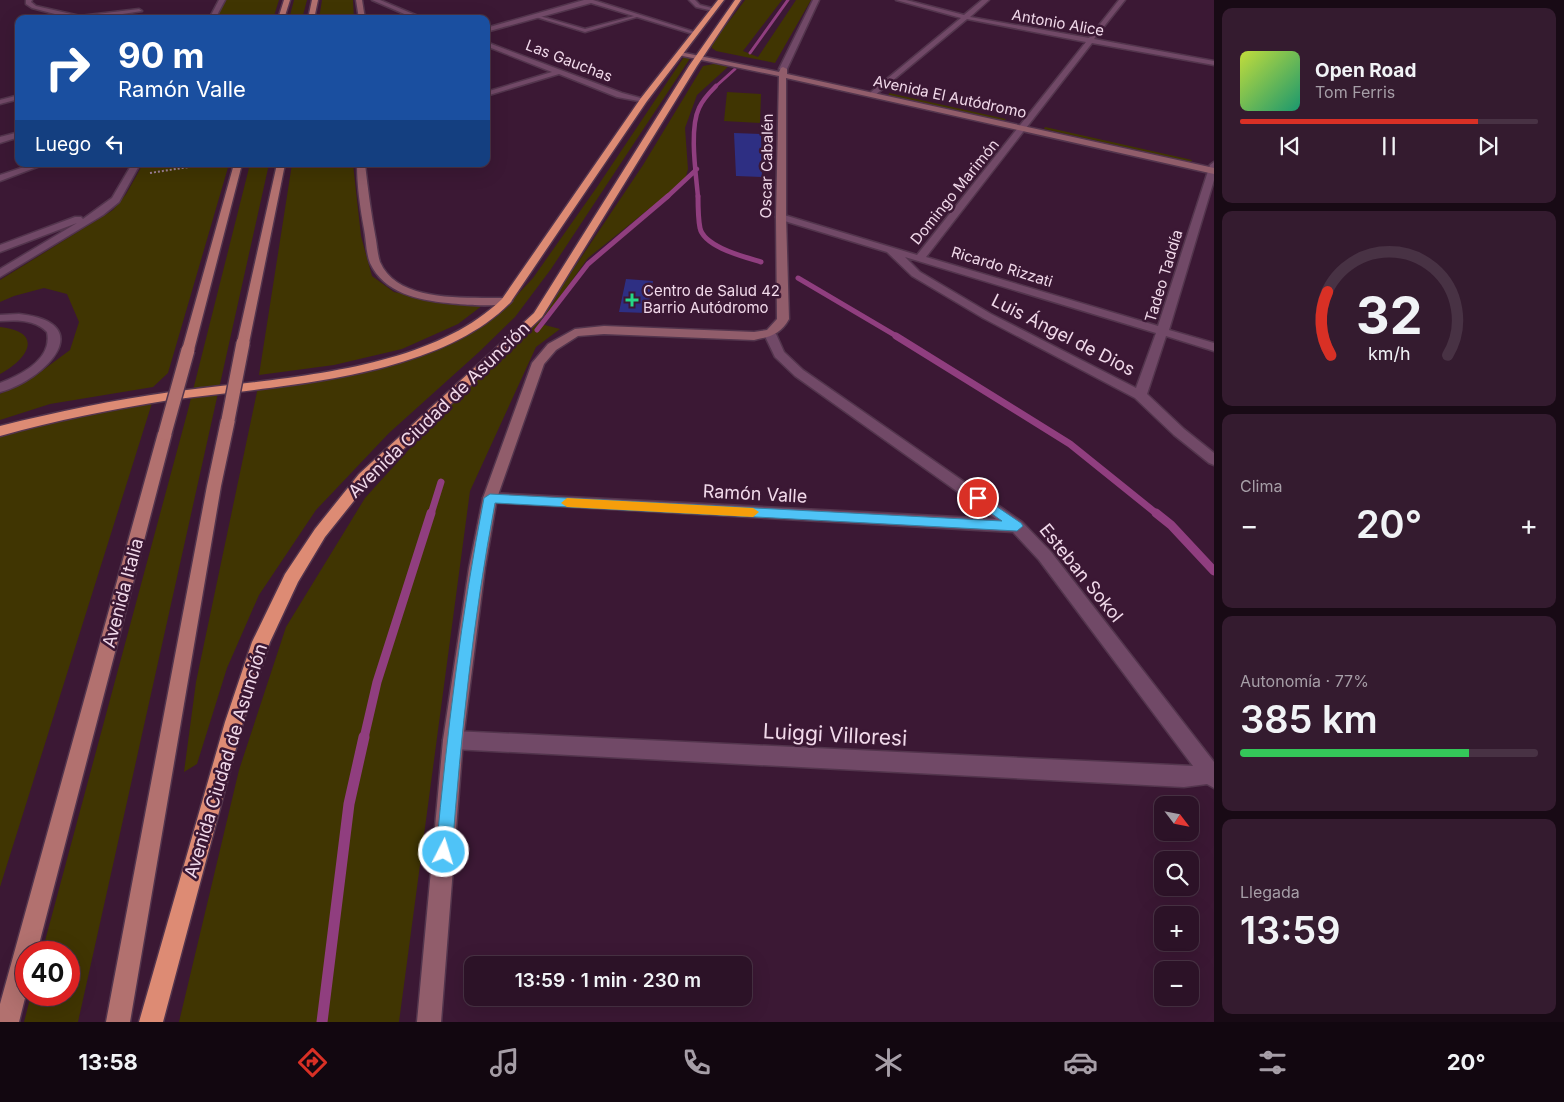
<!DOCTYPE html>
<html lang="es">
<meta charset="utf-8">
<style>
:root{--surface:#2c1227;--page:#341b2f;--text:#f1f3f6;--muted:#a69ea7;--line:#483244;--accent:#d93025}
body{margin:0;font-family:Inter,sans-serif;background:var(--page);color:var(--text);height:100vh;display:flex;flex-direction:column;font-size:19px;white-space:nowrap}
*{box-sizing:border-box;margin:0}
p{font-size:16px;color:var(--muted)}
.icon{flex:none;width:28px;height:28px;fill:none;stroke:currentColor;stroke-width:2;stroke-linecap:round;stroke-linejoin:round}
.map{position:relative;flex:1;overflow:hidden}
.side{display:flex;flex-direction:column;gap:8px;padding:8px;background:#180a15;width:350px}
.side>*{flex:none}
.banner{position:absolute;left:15px;top:15px;width:475px;height:152px;border-radius:10px;box-shadow:0 5px 20px #0002,0 0 0 1px var(--line);background:#1a4fa0;color:#fff;overflow:hidden}
.needle{width:32px;rotate:122deg}
.buttons{position:absolute;left:1154px;top:796px;display:grid;gap:10px}
.buttons a{display:grid;place-items:center;width:45px;height:45px;border-radius:10px;background:var(--surface);box-shadow:0 5px 20px #0002,0 0 0 1px var(--line);font-size:25px}
.speed{position:absolute;left:15px;top:941px;display:flex;gap:10px;font-size:25px;font-weight:700;text-align:center}
.speed>*{display:grid;place-content:center;width:65px;height:65px;border-radius:50%;background:var(--surface);box-shadow:0 5px 20px #0002,0 0 0 1px var(--line);line-height:1}
.speed .limit{border:8px solid #d22;background:#fff;color:#111}
.pin{position:absolute;display:grid;place-items:center;width:42px;height:42px;color:#fff;margin:-21px;border:2px solid #fff;border-radius:50%;box-shadow:0 1px 5px #0007}
.me{position:absolute;width:55px;margin:-28px;rotate:5deg;stroke-linejoin:round;filter:drop-shadow(0 0 4px #0008)}
.turn{display:flex;align-items:center;gap:18px;height:105px;padding:0 20px;font-size:22px}
.turn .icon{width:65px;height:65px;stroke-width:2.5}
.turn b{display:block;font-size:35px;line-height:42px}
.then{display:flex;align-items:center;height:48px;padding:0 20px;background:#0003;gap:10px;font-size:19px}
.big{font-size:38px;font-weight:600;line-height:1.1}
.side .widget{flex:1;display:flex;flex-direction:column;justify-content:center;gap:8px;min-width:0;padding:0 18px;border-radius:10px;background:var(--page)}
.side .dial{align-items:center;gap:0}
.dial svg{height:130px;overflow:visible;fill:none;stroke:var(--line);stroke-width:7;stroke-linecap:round;text-anchor:middle}
.dial text{fill:var(--text);stroke:none}
.song{display:flex;align-items:center;gap:15px}
.cover{width:60px;height:60px;border-radius:8px;background:linear-gradient(135deg,hsl(70 70% 55%),hsl(160 70% 35%))}
.played{height:5px;border-radius:2px;background:linear-gradient(90deg,var(--accent) 80%,var(--line) 80%)}
.keys{display:flex;justify-content:space-around;direction:ltr}
.heat{display:flex;justify-content:space-between;align-items:center;font-size:28px;direction:ltr}
.charge{height:8px;border-radius:4px;background:linear-gradient(90deg,#34c759 77%,var(--line) 0)}
.trip{position:absolute;left:464px;top:956px;width:288px;height:50px;border-radius:10px;background:var(--surface);box-shadow:0 5px 20px #0002,0 0 0 1px var(--line);font-weight:600;line-height:50px;text-align:center}
.dock{display:flex;height:80px;justify-content:space-around;align-items:center;background:#120710;color:var(--muted)}
.dock .icon{width:35px;height:35px}
.dock .active{color:var(--accent)}
.dock b{font-size:22px;color:var(--text)}
main{display:flex;flex:1;min-height:0}
.map>svg:first-child{display:block}
.green{fill:#403502}
.lines{fill:none;stroke-linecap:round;stroke-linejoin:round}
.stream-far5{stroke:#903e7f;stroke-width:3}
.stream-far4{stroke:#903e7f;stroke-width:4.5}
.stream-far3{stroke:#903e7f;stroke-width:5}
.stream-far2{stroke:#903e7f;stroke-width:7}
.stream-far1{stroke:#903e7f;stroke-width:9}
.stream{stroke:#903e7f;stroke-width:11}
.building{fill:#2e2f83}
.lane-casing{stroke:#53354d;stroke-width:3}
.street-casing{stroke:#53354d;stroke-width:3}
.secondary-casing{stroke:#53354d;stroke-width:3}
.primary-casing{stroke:#53354d;stroke-width:3}
.highway-casing{stroke:#53354d;stroke-width:3}
.path{stroke:#9f8298;stroke-width:2;stroke-dasharray:2 2;stroke-linecap:butt}
.lane{fill:#714967;fill-rule:evenodd}
.street{fill:#714967;fill-rule:evenodd}
.secondary{fill:#915d6b;fill-rule:evenodd}
.primary{fill:#b2716f;fill-rule:evenodd}
.highway{fill:#dd8b74;fill-rule:evenodd}
.primary-bridge-casing{stroke:#53354d;stroke-width:16;stroke-linecap:butt}
.primary-bridge{stroke:#b2716f;stroke-width:13}
.route{fill:#4fc3f7;stroke:#337fa1}
.slow{fill:#f59e0b}
.poi-dot{fill:#25d886;stroke:#3b1834;stroke-width:2}
.labels{text-anchor:middle;stroke-width:5;stroke-linejoin:round;paint-order:stroke}
.far-street-label{font-size:15px;fill:#f1d9ea;stroke:#3b1834}
.far-poi-label{font-size:15px;fill:#f1d9ea;stroke:#3b1834;text-anchor:start}
.street-label{font-size:18px;fill:#f1d9ea;stroke:#3b1834}
.near-street-label{font-size:21px;fill:#f1d9ea;stroke:#3b1834}
</style>
<main>
<div class="map">
<svg width="1214" height="1022" viewBox="0 0 1214 1022">
<rect width="100%" height="100%" fill="#3b1834"/>
<path class="green" d="M 225,0 L 279,0 L 273,19 L 216,19 Z
M 294,0 L 307,0 L 302,19 L 289,19 Z
M 322,0 L 353,0 L 354,19 L 319,19 Z
M 745,0 L 782,0 L 743,51 L 758,57 L 796,0 L 811,0 L 775,63 L 716,51 L 712,48 L 712,44 Z
M 684,57 L 691,57 L 551,269 L 515,317 L 479,352 L 389,433 L 316,510 L 259,595 L 227,668 L 197,764 L 184,772 L 196,682 L 258,387 L 374,368 L 459,338 L 503,310 L 533,278 L 597,187 Z
M 719,63 L 730,65 L 697,95 L 685,128 L 688,169 L 685,180 L 588,258 L 541,324 L 560,329 L 536,347 L 470,491 L 399,1022 L 179,1022 L 239,770 L 286,627 L 365,498 L 443,412 L 491,367 L 548,307 L 643,165 L 703,66 Z
M 727,92 L 761,94 L 760,123 L 724,121 Z
M 889,94 L 889,93 L 1006,119 L 1004,121 L 888,95 Z
M 1045,127 L 1192,160 L 1191,162 L 1044,129 Z
M 143,164 L 229,164 L 168,373 L 153,387 L 50,404 L 0,420 L 0,394 L 35,376 L 70,350 L 79,322 L 67,294 L 44,288 L 14,296 L 0,302 L 0,280 L 113,210 L 126,194 Z
M 250,164 L 269,164 L 78,1022 L 24,1022 L 31,995 L 69,995 L 69,952 L 42,952 L 188,410 Z
M 292,164 L 353,164 L 361,236 L 372,276 L 394,292 L 414,296 L 487,302 L 458,324 L 402,349 L 334,365 L 259,375 Z
M 0,327 C 45,332 28,359 0,374 Z
M 152,403 L 0,887 L 0,435 L 47,422 Z"/>
<g class="lines">
<path class="stream-far5" d="M 750,53 L 788,0
M 715,87 L 735,69"/>
<path class="stream-far4" d="M 667,197 L 697,169
M 698,197 C 696,174 689,129 699,108 C 703,99 710,92 716,86"/>
<path class="stream-far3" d="M 698,196 C 698,206 698,218 700,228 C 704,247 745,257 761,262
M 798,278 L 898,337
M 537,330 L 588,264 L 668,196"/>
<path class="stream-far2" d="M 896,336 L 1070,444 L 1157,514
M 431,514 L 441,482"/>
<path class="stream-far1" d="M 1156,513 L 1171,525 L 1214,571
M 364,738 L 377,682 L 431,513"/>
<path class="stream" d="M 322,1022 L 349,804 L 364,737"/>
</g>
<path class="building" d="M 734,133 L 761,134 L 762,177 L 736,176 Z
M 626,279 L 653,281 L 647,313 L 619,312 Z"/>
<g class="lines">
<defs>
<path id="lane" d="M 536,15 L 585,29 L 638,15 L 640,16 L 585,32 L 536,17 Z"/>
<path id="street" d="M 26,0 L 32,0 L 31,2 L 36,6 L 80,16 L 139,9 L 142,11 L 90,19 L 74,19 L 32,8 L 26,4 Z
M 219,0 L 225,0 L 215,19 L 209,19 Z
M 372,0 L 380,0 L 425,19 L 416,19 Z
M 584,0 L 593,0 L 698,33 L 693,34 L 591,3 L 486,32 L 486,28 Z
M 689,0 L 695,0 L 700,5 L 716,9 L 713,11 L 696,7 Z
M 813,0 L 819,0 L 787,69 L 781,70 L 779,69 Z
M 896,0 L 906,0 L 964,15 L 982,0 L 989,0 L 970,17 L 1089,38 L 1119,0 L 1125,0 L 1094,39 L 1214,61 L 1214,65 L 1092,43 L 926,257 L 1158,326 L 1210,165 L 1214,162 L 1214,180 L 1169,330 L 1214,343 L 1214,351 L 1166,336 L 1147,394 L 1184,429 L 1214,453 L 1214,465 L 1209,463 L 1174,435 L 1135,398 L 983,318 L 912,276 L 887,252 L 778,219 L 776,217 L 781,214 L 784,215 L 917,255 L 1086,42 L 967,19 L 874,96 L 870,94 L 871,92 L 961,18 ZM 905,257 L 1156,333 L 1136,388 L 991,314 L 920,272 Z
M 486,42 L 622,93 L 648,100 L 644,102 L 617,97 L 559,74 L 486,96 L 486,92 L 552,72 L 486,46 Z
M 19,95 L 19,99 L 0,104 L 0,100 Z
M 19,132 L 19,137 L 0,143 L 0,137 Z
M 33,164 L 45,164 L 0,181 L 0,175 Z
M 132,164 L 140,164 L 119,202 L 103,215 L 0,277 L 0,269 L 77,223 L 0,252 L 0,245 L 75,217 L 81,217 L 83,219 L 112,198 Z
M 19,314 C 100,323 45,380 0,392 L 0,383 C 21,375 53,359 47,332 C 35,319 16,320 0,321 L 0,315 Z
M 770,330 L 776,334 L 784,352 L 803,370 L 1022,522 L 1051,552 L 1214,762 L 1214,788 L 1207,784 L 1184,787 L 453,749 L 446,746 L 443,740 L 446,734 L 453,731 L 1193,766 L 1039,560 L 1013,532 L 485,502 L 483,498 L 485,494 L 490,493 L 996,519 L 795,376 L 775,357 L 764,334 Z"/>
<path id="secondary" d="M 356,0 L 362,0 L 365,19 L 359,19 Z
M 680,52 L 779,72 L 781,68 L 783,67 L 787,69 L 787,74 L 1214,168 L 1214,174 L 786,78 L 786,217 L 789,319 C 781,334 770,337 754,340 L 604,334 L 578,336 L 556,350 L 544,364 L 497,498 L 485,568 L 463,740 L 441,1022 L 417,1022 L 443,740 L 469,568 L 483,498 L 532,363 L 548,344 L 575,329 L 604,326 L 754,332 L 767,330 L 777,319 L 776,217 L 779,76 L 678,55 L 677,54 Z
M 357,164 L 365,164 C 368,190 371,214 376,240 C 377,247 378,256 380,262 C 398,304 469,297 506,298 L 512,301 L 510,303 C 494,307 465,305 448,303 C 418,300 384,293 370,263 C 366,253 366,239 364,229 C 360,207 357,186 357,164 Z"/>
<path id="primary" d="M 284,0 L 290,0 L 284,19 L 278,19 Z
M 312,0 L 318,0 L 314,19 L 308,19 Z
M 234,164 L 242,164 L 194,350 L 188,354 L 184,353 L 182,350 Z
M 277,164 L 285,164 L 249,343 L 243,347 L 237,343 Z
M 228,416 L 233,417 L 235,420 L 221,486 L 130,1022 L 106,1022 L 207,486 L 221,420 L 223,417 Z
M 165,428 L 170,430 L 172,433 L 37,952 L 26,952 L 26,994 L 19,1022 L 0,1022 L 0,1004 L 158,433 L 160,430 Z"/>
<path id="highway" d="M 718,0 L 724,0 L 647,101 L 510,303 C 434,380 272,386 170,400 C 113,409 56,420 0,436 L 0,426 C 56,412 113,400 171,392 C 273,378 425,374 502,299 L 641,98 Z
M 735,0 L 741,0 L 697,66 L 542,317 L 369,482 L 325,537 L 298,582 L 270,642 L 243,722 L 163,1022 L 139,1022 L 225,722 L 252,642 L 285,574 L 315,529 L 359,474 L 534,313 L 689,66 Z"/>
</defs>
<use href="#lane" class="lane-casing"/>
<use href="#street" class="street-casing"/>
<use href="#secondary" class="secondary-casing"/>
<use href="#primary" class="primary-casing"/>
<use href="#highway" class="highway-casing"/>
<path class="path" d="M 150,173 L 208,164"/>
<use href="#lane" class="lane"/>
<use href="#street" class="street"/>
<use href="#secondary" class="secondary"/>
<use href="#primary" class="primary"/>
<use href="#highway" class="highway"/>
<defs>
<path id="primary-bridge" d="M 228,420 L 243,343
M 165,433 L 188,350"/>
</defs>
<use href="#primary-bridge" class="primary-bridge-casing"/>
<use href="#primary-bridge" class="primary-bridge"/>
</g>
<path class="route" d="M 490,494 L 1002,521 L 974,501 L 973,498 L 974,495 L 978,494 L 1021,523 L 1023,526 L 1017,531 L 495,503 C 473,619 461,735 452,852 L 449,858 L 444,861 L 438,858 L 436,852 C 447,734 461,616 484,498 Z"/>
<path class="slow" d="M 567,498 L 753,508 L 759,512 L 753,517 L 567,507 L 561,503 Z"/>
<path class="poi-dot" d="M629.5 292.5h5v5h5v5h-5v5h-5v-5h-5v-5h5z"/>
<g class="labels">
<g class="far-street-label">
<text transform="translate(1058 23) rotate(10)" y="5">Antonio Alice</text>
<text transform="translate(569 61) rotate(21)" y="5">Las Gauchas</text>
<text transform="translate(950 97) rotate(12)" y="5">Avenida El Autódromo</text>
<text transform="translate(767 166) rotate(-89)" y="5">Oscar Cabalén</text>
<text transform="translate(955 192) rotate(-51)" y="5">Domingo Marimón</text>
<text transform="translate(1002 267) rotate(17)" y="5">Ricardo Rizzati</text>
<text transform="translate(1164 276) rotate(-73)" y="5">Tadeo Taddía</text>
</g>
<g class="far-poi-label">
<text x="643" y="296">Centro de Salud 42<tspan x="643" dy="17">Barrio Autódromo</tspan></text>
</g>
<g class="street-label">
<text transform="translate(1063 335) rotate(27)" y="6">Luis Ángel de Dios</text>
<text transform="translate(439 410) rotate(-44)" y="6">Avenida Ciudad de Asunción</text>
<text transform="translate(755 494) rotate(3)" y="6">Ramón Valle</text>
<text transform="translate(1081 573) rotate(51)" y="6">Esteban Sokol</text>
<text transform="translate(123 593) rotate(-75)" y="6">Avenida Italia</text>
<text transform="translate(226 761) rotate(-73)" y="6">Avenida Ciudad de Asunción</text>
</g>
<g class="near-street-label">
<text transform="translate(835 735) rotate(3)" y="7">Luiggi Villoresi</text>
</g>
</g>
</svg>
<div class="buttons">
<a><svg class="needle" viewBox="-14 -14 28 28"><path d="M0-13l5 13h-10z" fill="#e53935"/><path d="M0 13l5-13h-10z" fill="#a69ea7"/></svg></a>
<a><svg class="icon" aria-label="search" viewBox="0 0 24 24"><circle cx="10" cy="10" r="6"/><path d="M15 15l6 6"/></svg></a>
<a>+</a>
<a>−</a>
</div>
<div class="speed"><div class="limit">40</div></div>
<div class="pin" style="left:978px;top:498px;background:#d93025"><svg class="icon" aria-label="arrive" viewBox="0 0 24 24"><path d="M6 21V4h12l-3 4 3 4H6"/></svg></div>
<svg class="me" style="left:444px;top:852px" viewBox="-20 -20 40 40"><circle r="17" fill="#4fc3f7" stroke="#fff" stroke-width="3"/><path d="M0-11L8 9 0 5-8 9z" fill="#fff"/></svg>
<div class="trip">13:59 · 1 min · 230 m</div>
<div class="banner">
<div class="turn"><svg class="icon" aria-label="right" viewBox="0 0 24 24"><path d="M7 20v-9h11M14 6l5 5-5 5"/></svg><div><b>90 m</b>Ramón Valle</div></div>
<div class="then">Luego<svg class="icon" aria-label="left" viewBox="0 0 24 24"><path d="M17 20v-9H6M10 6l-5 5 5 5"/></svg></div>
</div>
</div>
<section class="side">
<div class="widget">
<div class="song"><i class="cover"></i><div><b>Open Road</b><p>Tom Ferris</p></div></div>
<div class="played"></div>
<div class="keys"><svg class="icon" aria-label="previous" viewBox="0 0 24 24"><path d="M18 5L8 12l10 7zM5 5v14"/></svg><svg class="icon" aria-label="pause" viewBox="0 0 24 24"><path d="M8 5v14M16 5v14"/></svg><svg class="icon" aria-label="next" viewBox="0 0 24 24"><path d="M6 5l10 7-10 7zM19 5v14"/></svg></div>
</div>
<div class="widget dial"><svg viewBox="0 0 100 80">
<path d="M14 69A42 42 0 1 1 86 69"/>
<path d="M14 69A42 42 0 0 1 12 30" stroke="#d93025"/>
<text x="50" y="56" font-size="32" font-weight="700">32</text>
<text x="50" y="72" font-size="11">km/h</text>
</svg></div>
<div class="widget"><p>Clima</p>
<div class="heat"><a>−</a><b class="big">20°</b><a>+</a></div>
</div>
<div class="widget"><p>Autonomía · 77%</p><b class="big">385 km</b><div class="charge"></div></div>
<div class="widget"><p>Llegada</p><b class="big">13:59</b></div>
</section>
</main>
<nav class="dock">
<b>13:58</b>
<svg class="icon active" aria-label="directions" viewBox="0 0 24 24"><path d="M12 3l9 9-9 9-9-9zM9 14v-3h6M13 9l2 2-2 2"/></svg>
<svg class="icon" aria-label="music" viewBox="0 0 24 24"><path d="M9 18V5l10-2v13"/><circle cx="6" cy="18" r="3"/><circle cx="16" cy="16" r="3"/></svg>
<svg class="icon" aria-label="phone" viewBox="0 0 24 24"><path d="M5 4h4l2 5-3 2q2 4 5 5l2-3 5 2v4C11 20 4 13 5 4z"/></svg>
<svg class="icon" aria-label="climate" viewBox="0 0 24 24"><path d="M12 3v18M4 7l16 10M4 17L20 7"/></svg>
<svg class="icon" aria-label="car" viewBox="0 0 24 24"><path d="M5 17H2v-5l4-1 3-4h7l3 4 3 1v5h-3M9 17h6M6 11h13"/><circle cx="7" cy="17" r="2"/><circle cx="17" cy="17" r="2"/></svg>
<svg class="icon" aria-label="filters" viewBox="0 0 24 24"><path d="M4 7h16M4 17h16"/><circle cx="9" cy="7" r="2"/><circle cx="15" cy="17" r="2"/></svg>
<b>20°</b>
</nav>
